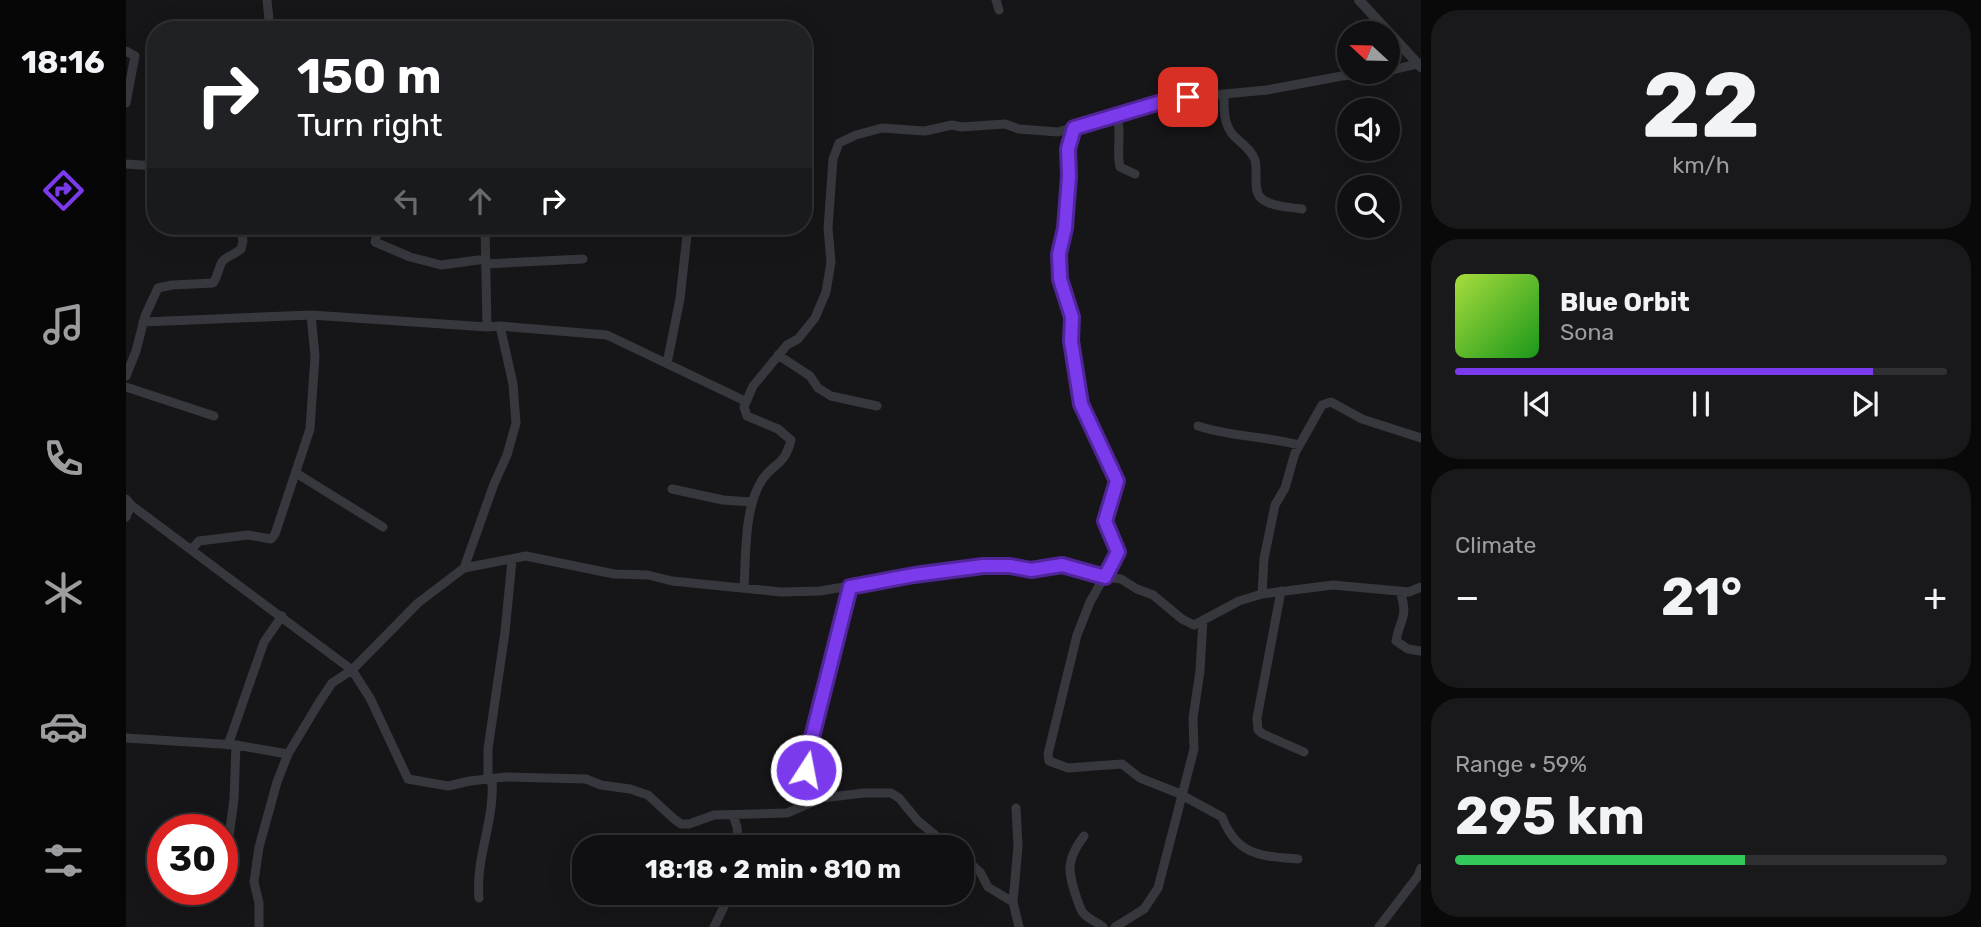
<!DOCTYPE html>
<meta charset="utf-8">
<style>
:root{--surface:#101012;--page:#19191b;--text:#f1f3f6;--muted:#9c9d9f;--line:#303032;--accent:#7c3aed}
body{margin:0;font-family:Rubik,sans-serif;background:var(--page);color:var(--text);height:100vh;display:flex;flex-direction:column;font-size:26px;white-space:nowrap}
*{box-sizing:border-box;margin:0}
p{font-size:23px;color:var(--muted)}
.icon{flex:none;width:38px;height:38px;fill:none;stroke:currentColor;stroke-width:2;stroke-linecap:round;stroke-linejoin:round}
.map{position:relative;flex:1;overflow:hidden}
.side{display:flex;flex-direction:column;gap:10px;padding:10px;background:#09090a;width:560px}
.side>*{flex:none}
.top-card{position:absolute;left:21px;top:21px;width:665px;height:214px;border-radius:28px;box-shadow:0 7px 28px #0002,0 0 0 2px var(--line);background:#202124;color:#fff;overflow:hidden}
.needle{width:46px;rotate:292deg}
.buttons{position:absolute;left:1211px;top:21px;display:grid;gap:14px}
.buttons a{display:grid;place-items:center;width:63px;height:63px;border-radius:50%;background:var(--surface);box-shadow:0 7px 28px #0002,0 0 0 2px var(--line);font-size:35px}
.speed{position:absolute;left:21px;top:814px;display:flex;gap:14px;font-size:35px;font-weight:700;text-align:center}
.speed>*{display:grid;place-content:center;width:91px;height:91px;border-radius:50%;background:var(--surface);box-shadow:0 7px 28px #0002,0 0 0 2px var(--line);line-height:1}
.speed .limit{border:10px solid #d22;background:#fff;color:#111}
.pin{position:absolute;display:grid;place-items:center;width:60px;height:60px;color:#fff;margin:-30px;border-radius:14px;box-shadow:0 4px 10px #0006}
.me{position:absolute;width:77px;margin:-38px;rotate:11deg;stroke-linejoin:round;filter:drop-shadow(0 0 5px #0008)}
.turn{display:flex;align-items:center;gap:24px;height:147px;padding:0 35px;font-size:32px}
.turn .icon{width:91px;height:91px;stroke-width:2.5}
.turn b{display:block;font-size:49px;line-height:60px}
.lanes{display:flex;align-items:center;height:66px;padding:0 35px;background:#0003;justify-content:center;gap:35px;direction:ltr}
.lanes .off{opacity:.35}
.big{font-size:52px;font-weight:700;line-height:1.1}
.side .widget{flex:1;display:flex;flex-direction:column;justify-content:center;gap:10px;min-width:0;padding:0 24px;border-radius:28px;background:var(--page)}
.side .dial{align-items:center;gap:0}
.dial b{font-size:91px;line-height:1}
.song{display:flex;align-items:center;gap:21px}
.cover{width:84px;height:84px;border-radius:10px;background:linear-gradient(135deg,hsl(80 70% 55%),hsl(120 70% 35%))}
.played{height:7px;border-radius:4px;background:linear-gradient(90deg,var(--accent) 85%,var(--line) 85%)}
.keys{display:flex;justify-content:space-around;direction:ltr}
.heat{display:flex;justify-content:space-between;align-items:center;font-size:38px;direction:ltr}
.charge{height:10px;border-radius:5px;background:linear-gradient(90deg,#34c759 59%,var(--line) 0)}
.trip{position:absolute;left:446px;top:835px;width:402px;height:70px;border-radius:28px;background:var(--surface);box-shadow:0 7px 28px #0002,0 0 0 2px var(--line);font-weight:700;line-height:70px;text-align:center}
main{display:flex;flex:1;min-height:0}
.menu{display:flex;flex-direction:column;width:126px;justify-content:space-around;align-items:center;background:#060607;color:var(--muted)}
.menu .icon{width:49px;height:49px}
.menu .on{color:var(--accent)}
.menu b{font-size:32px;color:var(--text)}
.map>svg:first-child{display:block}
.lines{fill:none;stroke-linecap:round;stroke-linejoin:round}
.minor{stroke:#37383d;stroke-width:9}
.tertiary{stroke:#37383d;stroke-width:10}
.route-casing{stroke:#51269a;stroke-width:18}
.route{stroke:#7c3aed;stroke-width:12}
</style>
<main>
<nav class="menu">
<b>18:16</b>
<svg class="icon on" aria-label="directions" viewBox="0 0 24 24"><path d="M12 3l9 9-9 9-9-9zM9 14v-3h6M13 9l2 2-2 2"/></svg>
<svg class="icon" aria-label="music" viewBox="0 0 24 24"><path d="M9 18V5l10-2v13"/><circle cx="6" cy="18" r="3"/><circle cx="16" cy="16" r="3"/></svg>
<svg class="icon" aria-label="phone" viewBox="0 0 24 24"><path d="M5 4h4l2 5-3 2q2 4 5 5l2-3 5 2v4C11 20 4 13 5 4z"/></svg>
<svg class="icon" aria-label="climate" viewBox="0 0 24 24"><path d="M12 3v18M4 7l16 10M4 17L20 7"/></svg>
<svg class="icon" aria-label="car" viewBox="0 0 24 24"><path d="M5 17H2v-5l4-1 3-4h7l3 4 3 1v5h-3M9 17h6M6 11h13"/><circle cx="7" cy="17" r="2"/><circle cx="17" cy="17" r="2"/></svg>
<svg class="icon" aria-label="filters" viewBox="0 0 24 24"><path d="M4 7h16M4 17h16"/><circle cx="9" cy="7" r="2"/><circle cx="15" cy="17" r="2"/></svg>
</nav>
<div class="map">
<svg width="1295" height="927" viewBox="0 0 1295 927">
<rect width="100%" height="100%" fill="#161618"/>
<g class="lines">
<path class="minor" d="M 141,0 L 144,30
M 870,0 L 873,10
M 0,51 L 9,56 L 0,103
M 1262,71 L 1295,63
M 1098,94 C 1098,109 1097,124 1108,136 C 1116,144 1125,149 1129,160 C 1132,171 1127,189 1134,197 C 1143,207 1164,207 1176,209
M 991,115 C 996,133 990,150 994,167 L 1009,174
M 948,128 L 942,149 L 943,176 L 940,213 L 933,254 L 934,279 L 946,317 L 945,341 L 955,404 L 991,481 L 979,521 L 992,552 L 964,602 L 951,635 L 922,754 L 923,761 L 942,768 L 996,764 L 1014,778 L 1052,793 L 1096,817 C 1111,856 1135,856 1172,859
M 0,164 L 30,166
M 253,226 L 249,242 L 284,257 L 315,265 L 360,259
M 359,226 L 361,327
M 360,264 L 457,259
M 17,322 L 185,315 L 361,327 L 374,326 L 481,335 L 619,401
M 652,355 L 684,376 L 692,388 L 705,396 L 751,406
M 541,363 L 554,299 L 562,226
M 0,376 L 10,351 L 19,316 L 32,288 L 46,285 L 87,283 C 92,276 92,269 96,262 C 100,256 110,254 115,249 L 117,241 L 114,226
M 0,387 L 88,416
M 1072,426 C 1105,437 1140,436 1173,445
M 170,473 L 257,527
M 546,489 L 597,500 L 625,502
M 0,499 L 5,505 L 0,517
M 5,505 L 226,670 L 292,603 L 338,568 L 400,556 L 488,574 L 522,575 L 546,581 L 655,592 L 694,591 L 814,571 L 857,566 L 884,566 L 905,570 L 936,565 L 970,576 L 995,579 L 1011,589 L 1027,595 L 1056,619 L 1068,625 L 1113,601 L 1136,594 L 1207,585 L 1283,592 L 1295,587
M 65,550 L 73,541 L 122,535 L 145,539 L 149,534 L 184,429 L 189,356 L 185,315
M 338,568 L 368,484 L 381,455 L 390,423 L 387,384 L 374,326
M 618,588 C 620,555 618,508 636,480 C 648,462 658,467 665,440 L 652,429 L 621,416 L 618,407 L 627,386 L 661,345 L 672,339 L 689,318 L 700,292 L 705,262 L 702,228 L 707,159 L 713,143 L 730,135 L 756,128 L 799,131 L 826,125 L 835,127 L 879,124 L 893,129 L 932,132 L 1045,99 L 1141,90 L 1216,76 L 1255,72
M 1155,591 L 1131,718 L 1132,730 L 1137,734 L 1178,752
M 1274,591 C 1283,619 1274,617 1270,641 L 1282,649 L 1295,651
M 1136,594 L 1138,559 L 1149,505 L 1159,488 L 1169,453 L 1196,405 L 1205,402 L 1236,419 L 1295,438
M 0,738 L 110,745 L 162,754
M 102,745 L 138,642 L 156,616
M 362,780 L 362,749 L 379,632 L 386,560
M 696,798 L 682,776 L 680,761 L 724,587
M 890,808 L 892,846 L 887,902 L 893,927
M 607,815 L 611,827 L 613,847
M 958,836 C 939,861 942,872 951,899 C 953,904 954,910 958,914 C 963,919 971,922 977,927
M 101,852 L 108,799 L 110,745
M 836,856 L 854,872 L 862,887 L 887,902
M 353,898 C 349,859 369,820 366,780
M 133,927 L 133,903 L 128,882 L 133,847 L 151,782 L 162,754 L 194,701 L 206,683 L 226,670 L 244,698 L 282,779 L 322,786 L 344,781 L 379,777 L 460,779 L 475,785 L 504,789 L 522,795 L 548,819 L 555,824 L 563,824 L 588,815 L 661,813 L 696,798 L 738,793 L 765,793 L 773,798 L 792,821 L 824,847
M 588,927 L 605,892
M 989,927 L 1018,909 L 1032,888 L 1068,749 L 1067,718 L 1074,671 L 1077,620
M 1253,927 L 1292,876 L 1295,868"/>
<path class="tertiary" d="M 1233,0 L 1295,67"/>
</g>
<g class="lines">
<defs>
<path id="route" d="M 680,770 L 680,761 L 724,587 L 788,575 L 857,566 L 884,566 L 905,570 L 936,565 L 979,577 L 992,552 L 979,521 L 991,481 L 955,404 L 945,341 L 946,317 L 934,279 L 933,254 L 939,228 L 943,176 L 942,149 L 948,128 L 1045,99 L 1062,97"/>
</defs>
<use href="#route" class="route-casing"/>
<use href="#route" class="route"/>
</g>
</svg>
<div class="buttons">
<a><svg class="needle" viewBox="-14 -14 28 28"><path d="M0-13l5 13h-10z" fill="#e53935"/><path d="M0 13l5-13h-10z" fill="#9c9d9f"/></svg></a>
<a><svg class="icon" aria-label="sound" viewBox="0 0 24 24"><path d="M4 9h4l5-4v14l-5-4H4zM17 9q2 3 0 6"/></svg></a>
<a><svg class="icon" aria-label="search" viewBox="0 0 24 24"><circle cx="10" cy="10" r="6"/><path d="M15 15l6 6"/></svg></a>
</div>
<div class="speed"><div class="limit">30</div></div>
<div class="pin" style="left:1062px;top:97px;background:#d93025"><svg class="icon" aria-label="arrive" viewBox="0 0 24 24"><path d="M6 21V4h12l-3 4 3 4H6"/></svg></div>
<svg class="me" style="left:680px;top:770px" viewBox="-20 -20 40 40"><circle r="17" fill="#7c3aed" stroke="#fff" stroke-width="3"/><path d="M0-11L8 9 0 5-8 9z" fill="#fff"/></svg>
<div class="trip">18:18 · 2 min · 810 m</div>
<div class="top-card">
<div class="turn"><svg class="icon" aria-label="right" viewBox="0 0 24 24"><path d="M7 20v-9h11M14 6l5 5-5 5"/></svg><div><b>150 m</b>Turn right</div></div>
<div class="lanes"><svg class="icon off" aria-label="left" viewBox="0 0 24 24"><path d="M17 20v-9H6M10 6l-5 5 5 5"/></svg><svg class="icon off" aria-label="ahead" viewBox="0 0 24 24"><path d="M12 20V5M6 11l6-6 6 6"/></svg><svg class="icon" aria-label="right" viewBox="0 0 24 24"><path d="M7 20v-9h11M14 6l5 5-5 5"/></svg></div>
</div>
</div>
<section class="side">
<div class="widget dial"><b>22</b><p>km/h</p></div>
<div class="widget">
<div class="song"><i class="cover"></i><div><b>Blue Orbit</b><p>Sona</p></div></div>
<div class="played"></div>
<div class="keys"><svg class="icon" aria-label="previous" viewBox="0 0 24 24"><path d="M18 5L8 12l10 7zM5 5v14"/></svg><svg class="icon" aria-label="pause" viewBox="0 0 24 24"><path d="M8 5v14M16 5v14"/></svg><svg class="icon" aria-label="next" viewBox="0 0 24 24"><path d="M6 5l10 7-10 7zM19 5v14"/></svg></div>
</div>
<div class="widget"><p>Climate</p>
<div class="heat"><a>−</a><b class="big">21°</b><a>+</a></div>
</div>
<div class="widget"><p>Range · 59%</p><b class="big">295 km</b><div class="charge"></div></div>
</section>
</main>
